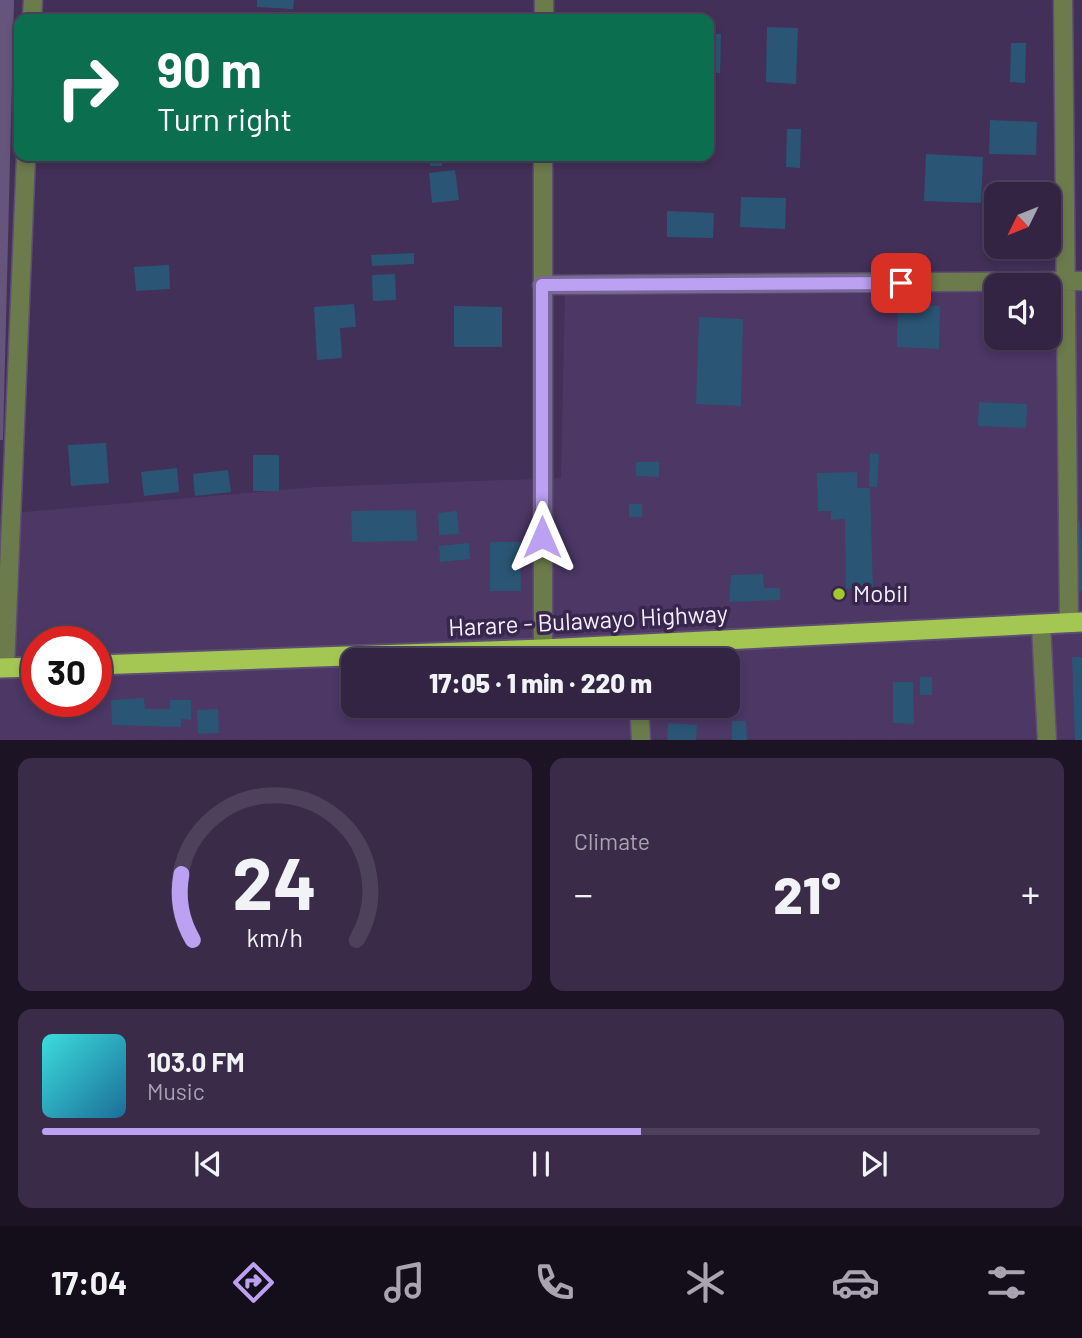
<!DOCTYPE html>
<meta charset="utf-8">
<style>
:root{--surface:#322442;--page:#3a2c49;--text:#f1f3f6;--muted:#a8a4b2;--line:#4d415b;--accent:#bca0f2}
body{margin:0;font-family:Barlow,sans-serif;background:var(--page);color:var(--text);height:100vh;display:flex;flex-direction:column;font-size:26px;white-space:nowrap}
*{box-sizing:border-box;margin:0}
p{font-size:23px;color:var(--muted)}
.icon{flex:none;width:38px;height:38px;fill:none;stroke:currentColor;stroke-width:2;stroke-linecap:round;stroke-linejoin:round}
.map{position:relative;height:740px;overflow:hidden}
.drawer{display:flex;flex-direction:column;gap:18px;padding:18px;background:#1c1424;flex:1}
.drawer>*{flex:none}
.hud{position:absolute;left:14px;top:14px;width:700px;height:147px;border-radius:14px;box-shadow:0 4px 10px #0003,0 0 0 2px var(--line);background:#0b6e4f;color:#fff;overflow:hidden}
.needle{width:46px;rotate:227deg}
.controls{position:absolute;left:984px;top:182px;display:grid;gap:14px}
.controls a{display:grid;place-items:center;width:77px;height:77px;border-radius:14px;background:var(--surface);box-shadow:0 4px 10px #0003,0 0 0 2px var(--line);font-size:35px}
.speed{position:absolute;left:21px;top:626px;display:flex;gap:14px;font-size:35px;font-weight:700;text-align:center}
.speed>*{display:grid;place-content:center;width:91px;height:91px;border-radius:50%;background:var(--surface);box-shadow:0 4px 10px #0003,0 0 0 2px var(--line);line-height:1}
.speed .limit{border:10px solid #d22;background:#fff;color:#111}
.pin{position:absolute;display:grid;place-items:center;width:60px;height:60px;color:#fff;margin:-30px;border-radius:14px;box-shadow:0 4px 10px #0006}
.me{position:absolute;width:77px;margin:-38px;rotate:0deg;stroke-linejoin:round;filter:drop-shadow(0 0 5px #0008)}
.turn{display:flex;align-items:center;gap:24px;height:147px;padding:0 28px;font-size:32px}
.turn .icon{width:91px;height:91px;stroke-width:2.5}
.turn b{display:block;font-size:49px;line-height:60px}
.big{font-size:52px;font-weight:800;line-height:1.1}
.drawer .widget{flex:1;display:flex;flex-direction:column;justify-content:center;gap:10px;min-width:0;padding:0 24px;border-radius:14px;background:var(--page)}
.drawer .dial{align-items:center;gap:0}
.dial svg{height:182px;overflow:visible;fill:none;stroke:var(--line);stroke-width:7;stroke-linecap:round;text-anchor:middle}
.dial text{fill:var(--text);stroke:none}
.song{display:flex;align-items:center;gap:21px}
.cover{width:84px;height:84px;border-radius:10px;background:linear-gradient(135deg,hsl(180 70% 55%),hsl(200 70% 35%))}
.played{height:7px;border-radius:4px;background:linear-gradient(90deg,var(--accent) 60%,var(--line) 60%)}
.keys{display:flex;justify-content:space-around;direction:ltr}
.heat{display:flex;justify-content:space-between;align-items:center;font-size:38px;direction:ltr}
.drawer .tiles{flex:1;display:grid;gap:18px;grid-template-columns:1fr 1fr}
.widget:last-child{grid-column:span 2}
.trip{position:absolute;left:341px;top:648px;width:399px;height:70px;border-radius:14px;background:var(--surface);box-shadow:0 4px 10px #0003,0 0 0 2px var(--line);font-weight:800;line-height:70px;text-align:center}
.menu{display:flex;height:112px;justify-content:space-around;align-items:center;background:#140e1a;color:var(--muted)}
.menu .icon{width:49px;height:49px}
.menu .active{color:var(--accent)}
.menu b{font-size:32px;color:var(--text)}
.map>svg:first-child{display:block}
.built{fill:#4c3765;fill-rule:evenodd}
.green{fill:#65547c}
.building{fill:#2b5575}
.lines{fill:none;stroke-linecap:round;stroke-linejoin:round}
.minor-casing{stroke:#5e4e72;stroke-width:21}
.trunk-casing{stroke:#5e4e72;stroke-width:23}
.minor{stroke:#6c7b4c;stroke-width:18}
.trunk{stroke:#a4c754;stroke-width:19}
.route-casing{stroke:#7a689d;stroke-width:18}
.route{stroke:#bca0f2;stroke-width:12}
.poi-dot{fill:#a0c92b;stroke:#38264d;stroke-width:2.5}
.labels{text-anchor:middle;stroke-width:7;stroke-linejoin:round;paint-order:stroke}
.poi-label{font-size:24px;fill:#f3edfc;stroke:#38264d;text-anchor:start}
.street-label{font-size:24px;fill:#f3edfc;stroke:#38264d}
</style>
<div class="map">
<svg width="1082" height="740" viewBox="0 0 1082 740">
<rect width="100%" height="100%" fill="#423058"/>
<path class="built" d="M 1082,282 L 1082,739 L 0,740 L 0,514 L 316,487 L 561,478 L 565,292 ZM 996,285 L 1048,285 L 1048,338 L 996,338 ZM 37,642 L 96,642 L 96,702 L 37,702 ZM 354,660 L 728,660 L 728,705 L 354,705 Z"/>
<path class="green" d="M 0,0 L 14,0 L 3,440 L 0,440 Z"/>
<path class="building" d="M 257,0 L 294,0 L 293,9 L 257,7 Z
M 767,27 L 798,28 L 796,84 L 766,82 Z
M 709,34 L 721,34 L 720,73 L 709,72 Z
M 1011,43 L 1026,43 L 1025,83 L 1010,82 Z
M 709,89 L 716,89 L 715,117 L 709,117 Z
M 990,120 L 1037,122 L 1036,155 L 989,154 Z
M 787,129 L 801,129 L 800,168 L 786,167 Z
M 926,154 L 983,157 L 981,203 L 924,201 Z
M 430,156 L 442,156 L 442,166 L 430,166 Z
M 455,170 L 459,200 L 432,203 L 429,173 Z
M 741,197 L 786,198 L 785,229 L 740,227 Z
M 667,211 L 714,213 L 713,238 L 667,237 Z
M 414,253 L 414,264 L 372,266 L 371,255 Z
M 169,265 L 170,289 L 136,291 L 134,267 Z
M 395,274 L 396,300 L 373,301 L 372,275 Z
M 354,304 L 356,327 L 340,328 L 342,358 L 317,360 L 314,307 Z
M 898,304 L 940,306 L 939,349 L 897,347 Z
M 454,306 L 502,307 L 502,347 L 454,347 Z
M 699,317 L 743,319 L 741,406 L 696,404 Z
M 979,402 L 1027,404 L 1026,428 L 978,426 Z
M 106,443 L 109,483 L 71,486 L 68,445 Z
M 870,453 L 879,454 L 877,487 L 869,487 Z
M 253,455 L 279,455 L 279,491 L 253,491 Z
M 636,462 L 659,462 L 659,477 L 636,476 Z
M 177,468 L 179,492 L 144,496 L 141,472 Z
M 228,470 L 231,492 L 195,496 L 193,474 Z
M 857,472 L 857,488 L 870,488 L 873,588 L 846,589 L 845,519 L 831,520 L 831,511 L 818,511 L 817,473 Z
M 629,504 L 642,504 L 642,517 L 629,517 Z
M 416,510 L 417,541 L 352,542 L 351,511 Z
M 457,511 L 459,534 L 439,535 L 438,513 Z
M 1074,521 L 1080,521 L 1082,552 L 1082,591 L 1079,592 Z
M 490,542 L 520,542 L 521,591 L 490,591 Z
M 469,543 L 470,559 L 440,562 L 439,546 Z
M 763,574 L 764,588 L 780,588 L 780,600 L 729,602 L 731,575 Z
M 1072,657 L 1082,657 L 1082,740 L 1075,740 Z
M 920,677 L 932,677 L 932,695 L 920,695 Z
M 893,682 L 913,682 L 914,724 L 893,723 Z
M 144,698 L 145,709 L 170,709 L 170,700 L 191,700 L 191,720 L 181,719 L 181,727 L 112,725 L 111,700 Z
M 218,709 L 219,733 L 198,734 L 197,710 Z
M 732,721 L 746,721 L 747,740 L 732,740 Z
M 668,723 L 697,725 L 696,740 L 667,740 Z"/>
<g class="lines">
<defs>
<path id="minor" d="M 1063,0 L 1069,623
M 32,19 L 33,0
M 544,19 L 544,0
M 543,156 L 543,649
M 542,285 L 1082,281
M 1041,625 L 1047,740
M 5,668 L 26,156
M 639,705 L 641,740"/>
<path id="trunk" d="M 96,665 L 543,649 L 1082,622
M 0,668 L 37,667"/>
</defs>
<use href="#minor" class="minor-casing"/>
<use href="#trunk" class="trunk-casing"/>
<use href="#minor" class="minor"/>
<use href="#trunk" class="trunk"/>
</g>
<g class="lines">
<defs>
<path id="route" d="M 542,537 L 542,285 L 901,283"/>
</defs>
<use href="#route" class="route-casing"/>
<use href="#route" class="route"/>
</g>
<circle class="poi-dot" cx="839" cy="594" r="7"/>
<g class="labels">
<g class="poi-label">
<text x="853" y="602">Mobil</text>
</g>
<g class="street-label">
<text transform="translate(588 621) rotate(-3)" y="8">Harare - Bulawayo Highway</text>
</g>
</g>
</svg>
<div class="controls">
<a><svg class="needle" viewBox="-14 -14 28 28"><path d="M0-13l5 13h-10z" fill="#e53935"/><path d="M0 13l5-13h-10z" fill="#a8a4b2"/></svg></a>
<a><svg class="icon" aria-label="sound" viewBox="0 0 24 24"><path d="M4 9h4l5-4v14l-5-4H4zM17 9q2 3 0 6"/></svg></a>
</div>
<div class="speed"><div class="limit">30</div></div>
<div class="pin" style="left:901px;top:283px;background:#d93025"><svg class="icon" aria-label="arrive" viewBox="0 0 24 24"><path d="M6 21V4h12l-3 4 3 4H6"/></svg></div>
<svg class="me" style="left:542px;top:537px" viewBox="-20 -20 40 40"><path d="M0-17L14 15 0 8-14 15z" fill="#bca0f2" stroke="#fff" stroke-width="4"/></svg>
<div class="trip">17:05 · 1 min · 220 m</div>
<div class="hud">
<div class="turn"><svg class="icon" aria-label="right" viewBox="0 0 24 24"><path d="M7 20v-9h11M14 6l5 5-5 5"/></svg><div><b>90 m</b>Turn right</div></div>
</div>
</div>
<section class="drawer">
<div class="tiles">
<div class="widget dial"><svg viewBox="0 0 100 80">
<path d="M14 69A42 42 0 1 1 86 69"/>
<path d="M14 69A42 42 0 0 1 9 40" stroke="#bca0f2"/>
<text x="50" y="56" font-size="32" font-weight="700">24</text>
<text x="50" y="72" font-size="11">km/h</text>
</svg></div>
<div class="widget"><p>Climate</p>
<div class="heat"><a>−</a><b class="big">21°</b><a>+</a></div>
</div>
<div class="widget">
<div class="song"><i class="cover"></i><div><b>103.0 FM</b><p>Music</p></div></div>
<div class="played"></div>
<div class="keys"><svg class="icon" aria-label="previous" viewBox="0 0 24 24"><path d="M18 5L8 12l10 7zM5 5v14"/></svg><svg class="icon" aria-label="pause" viewBox="0 0 24 24"><path d="M8 5v14M16 5v14"/></svg><svg class="icon" aria-label="next" viewBox="0 0 24 24"><path d="M6 5l10 7-10 7zM19 5v14"/></svg></div>
</div>
</div>
</section>
<nav class="menu">
<b>17:04</b>
<svg class="icon active" aria-label="directions" viewBox="0 0 24 24"><path d="M12 3l9 9-9 9-9-9zM9 14v-3h6M13 9l2 2-2 2"/></svg>
<svg class="icon" aria-label="music" viewBox="0 0 24 24"><path d="M9 18V5l10-2v13"/><circle cx="6" cy="18" r="3"/><circle cx="16" cy="16" r="3"/></svg>
<svg class="icon" aria-label="phone" viewBox="0 0 24 24"><path d="M5 4h4l2 5-3 2q2 4 5 5l2-3 5 2v4C11 20 4 13 5 4z"/></svg>
<svg class="icon" aria-label="climate" viewBox="0 0 24 24"><path d="M12 3v18M4 7l16 10M4 17L20 7"/></svg>
<svg class="icon" aria-label="car" viewBox="0 0 24 24"><path d="M5 17H2v-5l4-1 3-4h7l3 4 3 1v5h-3M9 17h6M6 11h13"/><circle cx="7" cy="17" r="2"/><circle cx="17" cy="17" r="2"/></svg>
<svg class="icon" aria-label="filters" viewBox="0 0 24 24"><path d="M4 7h16M4 17h16"/><circle cx="9" cy="7" r="2"/><circle cx="15" cy="17" r="2"/></svg>
</nav>
